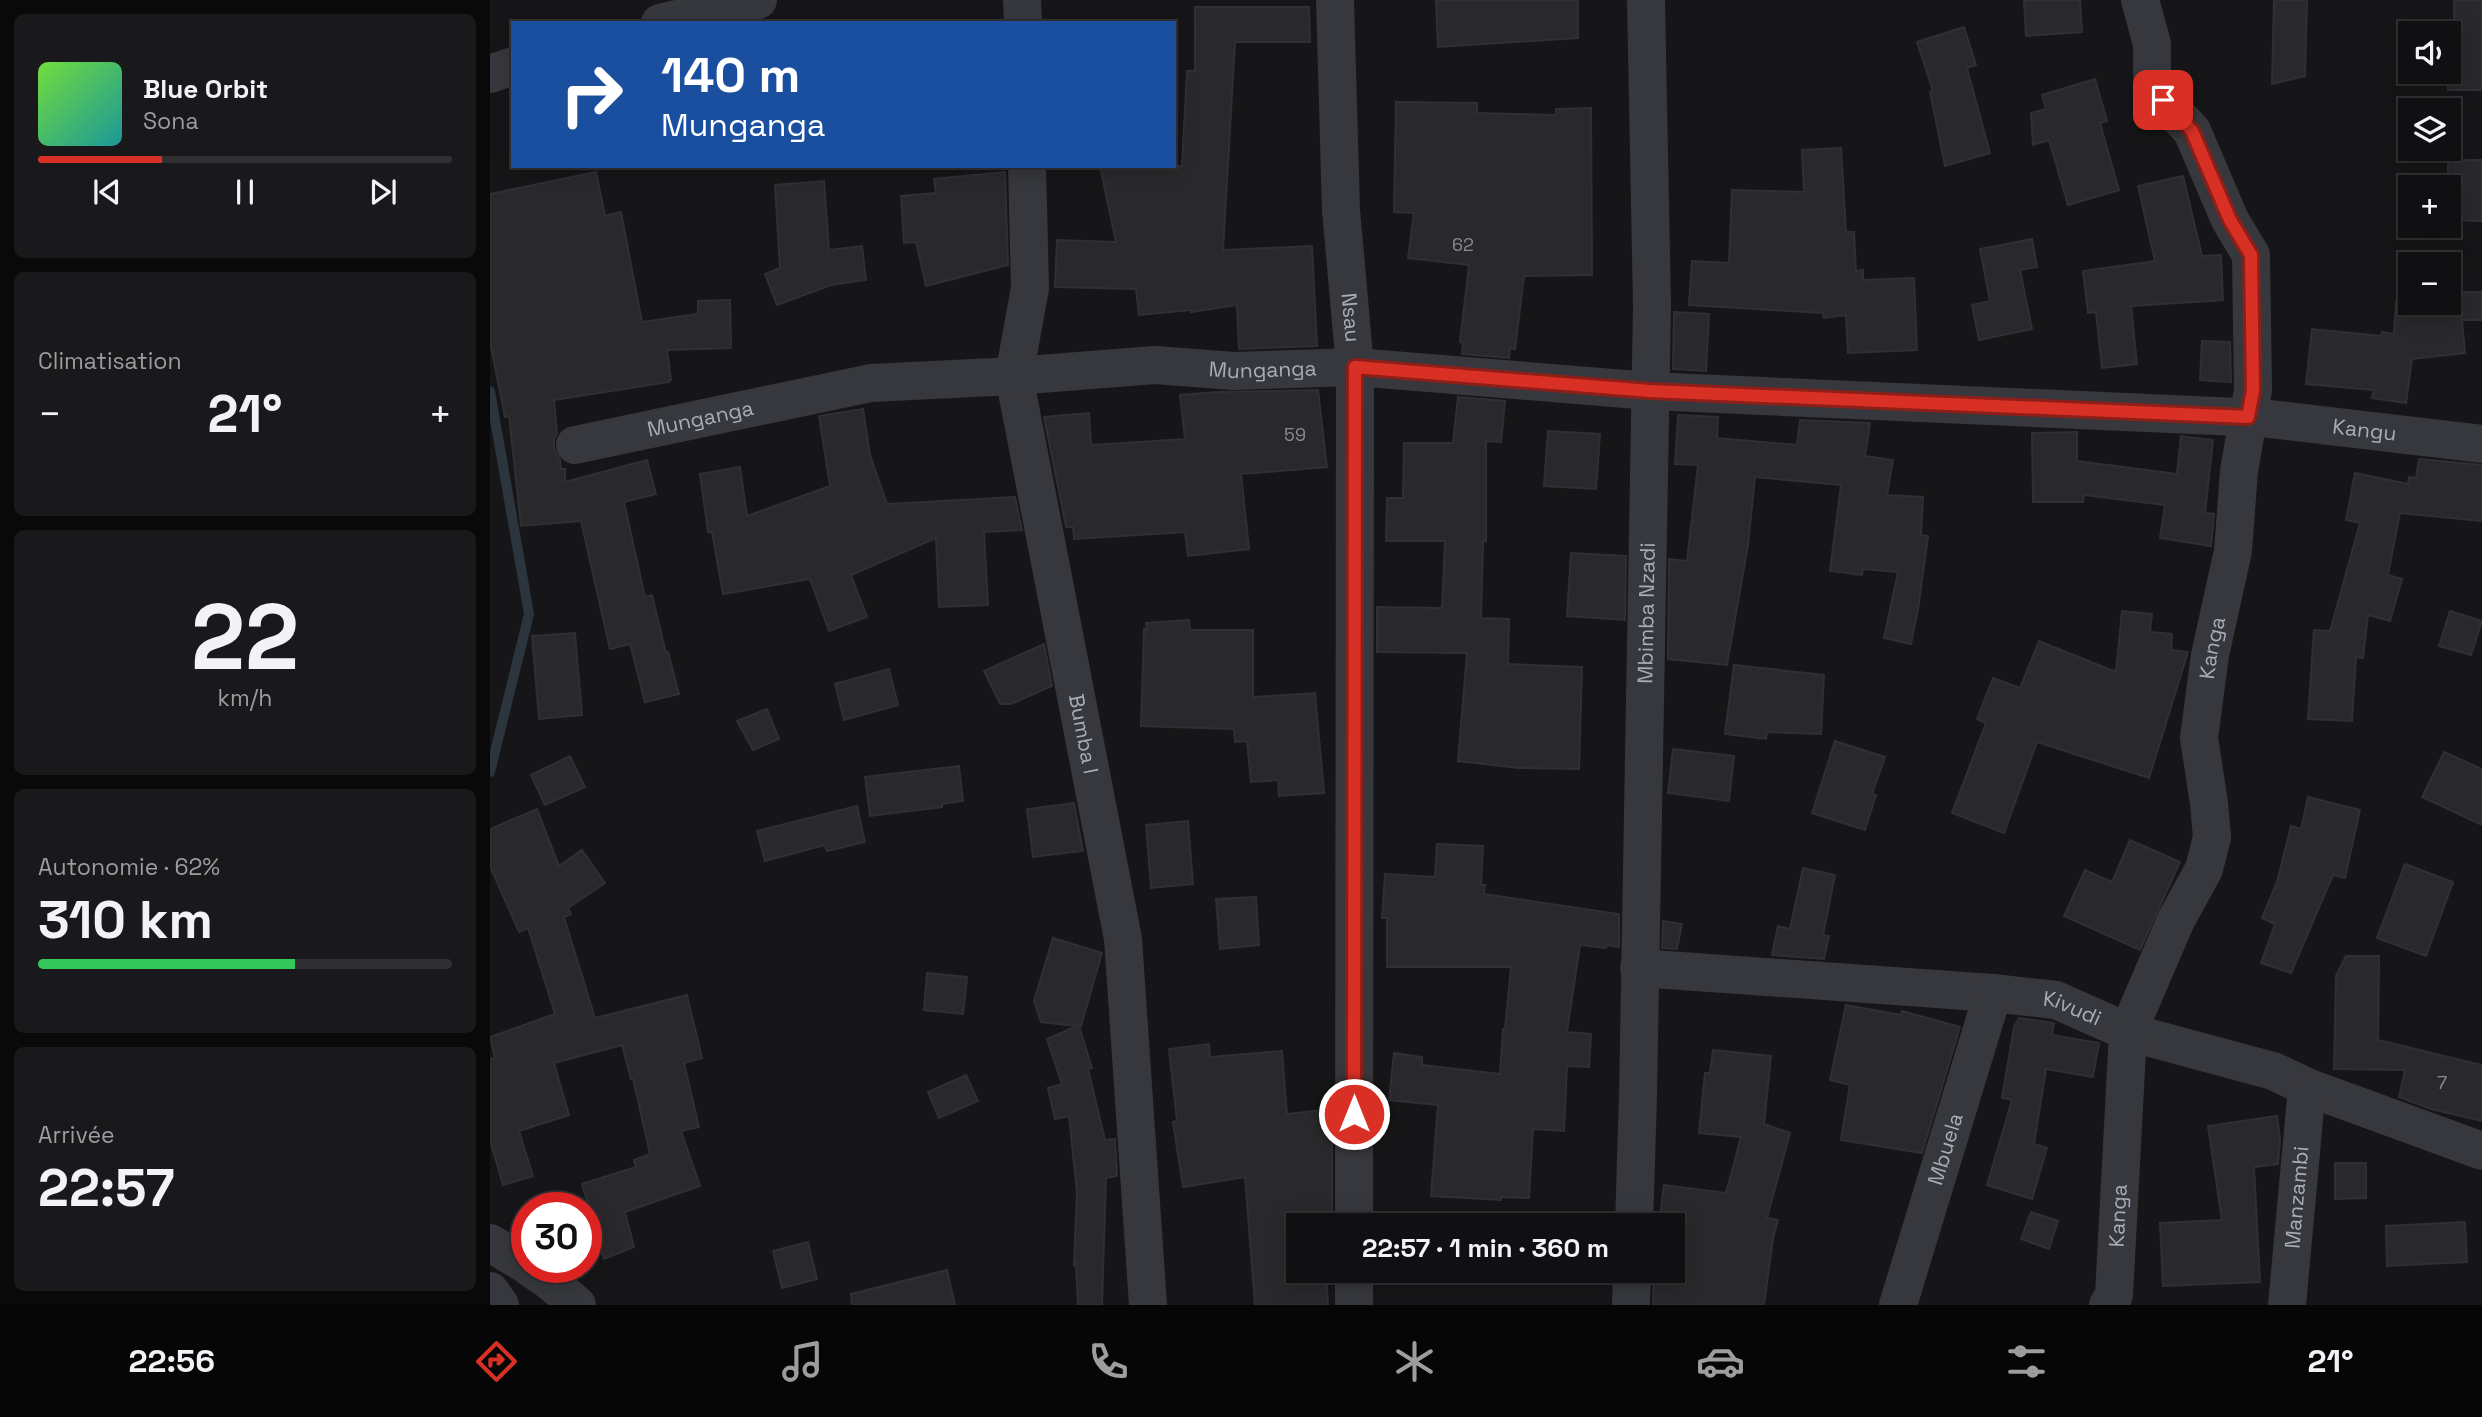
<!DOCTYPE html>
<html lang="fr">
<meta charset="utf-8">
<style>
:root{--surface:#101012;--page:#19191b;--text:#f1f3f6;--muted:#9c9d9f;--line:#303032;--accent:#d93025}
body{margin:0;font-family:"Space Grotesk",sans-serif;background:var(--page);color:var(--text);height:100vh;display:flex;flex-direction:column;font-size:26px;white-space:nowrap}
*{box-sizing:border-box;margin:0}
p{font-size:23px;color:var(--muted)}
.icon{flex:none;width:38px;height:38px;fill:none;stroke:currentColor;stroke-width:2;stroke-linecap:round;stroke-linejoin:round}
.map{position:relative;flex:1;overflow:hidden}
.panel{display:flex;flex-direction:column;gap:14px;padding:14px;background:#09090a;width:490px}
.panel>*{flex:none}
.banner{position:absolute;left:21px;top:21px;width:665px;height:147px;border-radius:0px;box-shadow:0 4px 18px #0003,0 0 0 2px var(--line);background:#1a4fa0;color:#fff;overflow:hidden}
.controls{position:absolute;left:1908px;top:21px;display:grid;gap:14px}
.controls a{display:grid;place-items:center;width:63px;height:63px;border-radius:0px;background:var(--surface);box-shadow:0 4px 18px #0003,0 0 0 2px var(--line);font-size:35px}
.speed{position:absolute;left:21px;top:1192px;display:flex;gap:14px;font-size:35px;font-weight:700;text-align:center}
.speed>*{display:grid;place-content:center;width:91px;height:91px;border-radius:50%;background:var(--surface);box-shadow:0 4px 18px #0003,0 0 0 2px var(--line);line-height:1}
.speed .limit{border:10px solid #d22;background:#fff;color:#111}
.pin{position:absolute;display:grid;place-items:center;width:60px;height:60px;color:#fff;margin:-30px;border-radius:14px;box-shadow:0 4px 10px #0006}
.me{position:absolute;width:77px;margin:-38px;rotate:0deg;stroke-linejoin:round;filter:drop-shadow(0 0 5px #0008)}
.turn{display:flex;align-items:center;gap:24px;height:147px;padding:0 35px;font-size:32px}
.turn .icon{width:91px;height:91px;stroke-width:2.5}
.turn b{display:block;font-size:49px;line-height:60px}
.big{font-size:52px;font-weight:700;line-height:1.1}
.panel .card{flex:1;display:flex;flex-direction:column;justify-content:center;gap:10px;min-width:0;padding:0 24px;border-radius:10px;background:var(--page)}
.panel .dial{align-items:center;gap:0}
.dial b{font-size:91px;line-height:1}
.song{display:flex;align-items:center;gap:21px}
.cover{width:84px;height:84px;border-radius:10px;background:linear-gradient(135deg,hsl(100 70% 55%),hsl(180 70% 35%))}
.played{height:7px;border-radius:4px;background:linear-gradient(90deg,var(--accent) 30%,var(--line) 30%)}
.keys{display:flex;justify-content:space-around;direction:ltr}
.heat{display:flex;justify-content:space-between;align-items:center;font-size:38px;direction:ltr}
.charge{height:10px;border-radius:5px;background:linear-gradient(90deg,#34c759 62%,var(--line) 0)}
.trip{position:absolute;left:796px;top:1213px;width:399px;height:70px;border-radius:0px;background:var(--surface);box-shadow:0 4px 18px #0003,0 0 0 2px var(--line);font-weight:700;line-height:70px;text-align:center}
.menu{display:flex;height:112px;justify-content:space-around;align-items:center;background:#060607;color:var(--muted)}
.menu .icon{width:49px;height:49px}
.menu .active{color:var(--accent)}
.menu b{font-size:32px;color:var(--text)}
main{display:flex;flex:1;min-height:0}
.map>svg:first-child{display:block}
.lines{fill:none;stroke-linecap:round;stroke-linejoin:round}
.stream{stroke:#2c353c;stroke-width:10}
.building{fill:#29292c;stroke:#303034;stroke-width:2}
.minor{stroke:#37383d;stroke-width:38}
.route-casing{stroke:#8d1f18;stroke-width:18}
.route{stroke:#d93025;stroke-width:12}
.labels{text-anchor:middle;stroke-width:7;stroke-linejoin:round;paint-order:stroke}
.number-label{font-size:18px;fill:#888b94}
.street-label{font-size:21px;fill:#a8adb8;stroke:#111113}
</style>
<main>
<section class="panel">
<div class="card">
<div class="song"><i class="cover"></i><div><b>Blue Orbit</b><p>Sona</p></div></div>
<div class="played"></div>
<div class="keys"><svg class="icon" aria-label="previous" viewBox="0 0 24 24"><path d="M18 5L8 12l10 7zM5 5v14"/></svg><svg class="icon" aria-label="pause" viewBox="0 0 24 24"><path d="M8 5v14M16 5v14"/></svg><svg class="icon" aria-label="next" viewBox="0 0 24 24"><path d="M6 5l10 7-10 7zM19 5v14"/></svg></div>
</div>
<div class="card"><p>Climatisation</p>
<div class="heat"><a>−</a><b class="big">21°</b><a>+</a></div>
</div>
<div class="card dial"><b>22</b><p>km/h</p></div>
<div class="card"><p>Autonomie · 62%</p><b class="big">310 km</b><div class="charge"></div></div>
<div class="card"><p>Arrivée</p><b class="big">22:57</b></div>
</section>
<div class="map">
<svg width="1992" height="1305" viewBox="0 0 1992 1305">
<rect width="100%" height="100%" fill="#161618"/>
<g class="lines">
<path class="stream" d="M 0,391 L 39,614 L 0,772"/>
</g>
<path class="building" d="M 946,0 L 1088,0 L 1088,38 L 948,47 Z
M 1534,0 L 1590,0 L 1592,32 L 1536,36 Z
M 1784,0 L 1817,0 L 1815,76 L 1782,84 Z
M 1964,0 L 1992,0 L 1992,90 L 1958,90 L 1958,47 L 1964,47 Z
M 705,7 L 819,7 L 820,42 L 745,42 L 733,250 L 822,246 L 827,346 L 749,349 L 747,305 L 701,312 L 701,310 L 649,315 L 646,289 L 565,287 L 567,240 L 626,242 L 610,166 L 692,166 L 697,71 L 705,71 Z
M 1474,27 L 1486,65 L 1477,68 L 1500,153 L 1455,166 L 1440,92 L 1443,91 L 1427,42 Z
M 1605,79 L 1617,121 L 1610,123 L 1629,190 L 1578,205 L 1559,140 L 1543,145 L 1541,113 L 1556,109 L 1552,95 Z
M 906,102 L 987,103 L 987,113 L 1066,115 L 1066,109 L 1101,108 L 1102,275 L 1034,276 L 1025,349 L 1020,348 L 1019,358 L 972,354 L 973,343 L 970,342 L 979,265 L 918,258 L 924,213 L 904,212 Z
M 1351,148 L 1356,232 L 1364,232 L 1366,271 L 1373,270 L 1373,280 L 1424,278 L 1427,350 L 1358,353 L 1356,315 L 1334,318 L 1333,313 L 1199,305 L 1202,261 L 1239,263 L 1242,190 L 1314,192 L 1312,150 Z
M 1958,160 L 1992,160 L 1992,221 L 1958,220 Z
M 106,172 L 115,216 L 131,212 L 152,322 L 208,314 L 208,301 L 240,300 L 241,348 L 177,350 L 181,380 L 178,380 L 179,382 L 64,400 L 67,433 L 64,439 L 64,449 L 70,460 L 71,469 L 75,469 L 75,482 L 157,460 L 166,494 L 134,502 L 155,597 L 162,595 L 176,653 L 178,652 L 189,694 L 155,702 L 140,644 L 120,649 L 91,521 L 31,526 L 19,416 L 15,417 L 0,342 L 0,194 Z
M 515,172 L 518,265 L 436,286 L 426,242 L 414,243 L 411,196 L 446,193 L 444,179 Z
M 1693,176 L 1712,256 L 1731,255 L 1733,300 L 1641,306 L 1647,364 L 1612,368 L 1606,312 L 1598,313 L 1593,271 L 1665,261 L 1648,186 Z
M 334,181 L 339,250 L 372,246 L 376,280 L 341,285 L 287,305 L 275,274 L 290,268 L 285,185 Z
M 1542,239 L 1547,267 L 1530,270 L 1542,329 L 1489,340 L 1482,305 L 1500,301 L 1490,249 Z
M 1958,292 L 1992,292 L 1992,320 L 1972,320 L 1975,353 L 1922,359 L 1916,403 L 1882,398 L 1884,390 L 1816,384 L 1822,329 L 1891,336 L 1892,332 L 1904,334 L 1906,301 L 1958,303 Z
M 1184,312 L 1219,314 L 1216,371 L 1183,369 Z
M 1712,341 L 1740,342 L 1741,382 L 1710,380 Z
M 828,390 L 837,467 L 751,474 L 759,549 L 698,556 L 695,532 L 584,539 L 583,527 L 576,527 L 554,417 L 599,413 L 601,445 L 695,439 L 690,395 L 728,392 Z
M 968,397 L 1015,401 L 1011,442 L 996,441 L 996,541 L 993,541 L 991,618 L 1019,619 L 1018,664 L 1092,667 L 1089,769 L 1029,768 L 968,761 L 977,653 L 887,652 L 887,607 L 952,608 L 955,541 L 896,541 L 897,498 L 913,498 L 914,443 L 963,443 Z
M 373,409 L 380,455 L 397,504 L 525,497 L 532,530 L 494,532 L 498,605 L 449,607 L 446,538 L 361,575 L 377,617 L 339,631 L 320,579 L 233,594 L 222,532 L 218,532 L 210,474 L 250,467 L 257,516 L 340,486 L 329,416 Z
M 1188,415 L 1228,417 L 1227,438 L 1307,445 L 1310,420 L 1380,423 L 1375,456 L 1403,460 L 1397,495 L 1433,497 L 1431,535 L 1438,536 L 1428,609 L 1421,644 L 1394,638 L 1408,572 L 1373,569 L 1372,575 L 1340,571 L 1351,485 L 1265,477 L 1258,545 L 1237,665 L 1178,659 L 1179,559 L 1197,561 L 1208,465 L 1185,464 Z
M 1058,431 L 1110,434 L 1106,489 L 1054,486 Z
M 1587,432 L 1587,461 L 1687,474 L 1691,436 L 1723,440 L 1715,513 L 1724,514 L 1721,546 L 1670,538 L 1675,505 L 1594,495 L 1593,502 L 1543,502 L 1542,433 Z
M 1929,459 L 1992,465 L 1992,521 L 1910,513 L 1898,575 L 1912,579 L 1900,621 L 1878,615 L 1873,658 L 1866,657 L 1862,721 L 1818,719 L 1824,630 L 1840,631 L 1870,523 L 1856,520 L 1865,473 L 1918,484 L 1919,477 L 1926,478 Z
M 1081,553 L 1136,556 L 1135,620 L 1077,616 Z
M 1632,611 L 1662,614 L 1660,632 L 1682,634 L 1681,650 L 1698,652 L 1659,778 L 1547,742 L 1514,833 L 1462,813 L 1496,723 L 1487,719 L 1503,678 L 1530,688 L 1549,641 L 1626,672 Z
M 1960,611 L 1992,621 L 1981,655 L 1949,646 Z
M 699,620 L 700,630 L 763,630 L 763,697 L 825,693 L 834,793 L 789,796 L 788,780 L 761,782 L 757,741 L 745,742 L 744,729 L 651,726 L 654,629 L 657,630 L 656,623 Z
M 85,633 L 92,715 L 49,719 L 42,636 Z
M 554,644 L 562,686 L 521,704 L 510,704 L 494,671 Z
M 1244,665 L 1334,675 L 1331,734 L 1277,732 L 1276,739 L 1235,734 Z
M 399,669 L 408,705 L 354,720 L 345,684 Z
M 277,709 L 289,739 L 263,750 L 247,721 Z
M 1345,741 L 1395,757 L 1382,794 L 1386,795 L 1375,830 L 1322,813 Z
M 1183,749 L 1244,756 L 1239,801 L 1178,793 Z
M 1954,752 L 1992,769 L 1992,825 L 1932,797 Z
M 80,756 L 95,787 L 55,805 L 41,775 Z
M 469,766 L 473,801 L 452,804 L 452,807 L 380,816 L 375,777 Z
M 1818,797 L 1870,810 L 1855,878 L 1843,875 L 1801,973 L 1771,963 L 1785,924 L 1772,918 L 1787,882 L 1801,826 L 1811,829 Z
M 584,803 L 593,851 L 543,857 L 537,809 Z
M 367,806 L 375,842 L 337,851 L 335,845 L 275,861 L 267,831 Z
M 47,809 L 69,866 L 92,850 L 115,883 L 78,908 L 81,914 L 74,917 L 105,1018 L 197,995 L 212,1058 L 194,1063 L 209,1127 L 191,1131 L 210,1186 L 135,1212 L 144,1247 L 114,1259 L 92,1184 L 146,1167 L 144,1160 L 160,1154 L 143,1079 L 141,1079 L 132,1045 L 64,1063 L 79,1115 L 29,1131 L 43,1176 L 13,1185 L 0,1140 L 0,1059 L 5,1058 L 0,1037 L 65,1014 L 38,928 L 29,932 L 0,866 L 0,829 Z
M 698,821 L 703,884 L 661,888 L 656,825 Z
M 1640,840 L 1690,862 L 1650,950 L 1574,916 L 1595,870 L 1622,882 Z
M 947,844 L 993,846 L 991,885 L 995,885 L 994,894 L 1129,914 L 1129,947 L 1117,945 L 1116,948 L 1090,945 L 1077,1032 L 1101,1034 L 1099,1067 L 1077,1066 L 1074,1131 L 1043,1129 L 1039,1198 L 1011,1197 L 1011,1200 L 941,1196 L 948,1105 L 899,1100 L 904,1053 L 932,1057 L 932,1065 L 1010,1074 L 1013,1029 L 1015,1029 L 1021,967 L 897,967 L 897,918 L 892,918 L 895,874 L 945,877 Z
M 1915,864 L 1963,882 L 1936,956 L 1887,938 Z
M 1313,868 L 1345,875 L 1333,935 L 1339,936 L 1334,959 L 1282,955 L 1288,926 L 1300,929 Z
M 766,897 L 769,945 L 730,949 L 726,899 Z
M 1173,921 L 1192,924 L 1187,949 L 1172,948 Z
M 563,938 L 612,953 L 591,1026 L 589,1026 L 602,1068 L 598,1069 L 615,1140 L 625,1139 L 627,1176 L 616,1178 L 612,1305 L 588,1305 L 586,1263 L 584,1265 L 587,1193 L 579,1116 L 565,1119 L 558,1088 L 572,1084 L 557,1039 L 587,1026 L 551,1022 L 544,1001 Z
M 1856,956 L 1889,956 L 1888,1040 L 1992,1065 L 1992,1121 L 1941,1109 L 1909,1097 L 1915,1070 L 1844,1069 L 1846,976 Z
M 437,973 L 477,977 L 473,1014 L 434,1010 Z
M 1356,1005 L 1411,1015 L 1412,1011 L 1470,1027 L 1432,1153 L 1351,1140 L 1360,1085 L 1340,1080 Z
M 1529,1018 L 1564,1023 L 1562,1035 L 1609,1043 L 1603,1077 L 1556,1069 L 1544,1144 L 1557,1148 L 1542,1199 L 1497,1185 L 1522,1100 L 1512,1098 L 1524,1027 Z
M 719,1044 L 720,1057 L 792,1051 L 797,1114 L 842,1109 L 842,1225 L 808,1225 L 808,1270 L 836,1270 L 838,1305 L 765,1305 L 755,1177 L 693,1187 L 683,1122 L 687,1121 L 679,1049 Z
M 1223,1050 L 1281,1056 L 1274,1124 L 1300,1133 L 1277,1218 L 1288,1220 L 1283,1238 L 1274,1305 L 1163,1305 L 1164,1270 L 1183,1270 L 1183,1225 L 1169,1225 L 1174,1185 L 1236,1193 L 1251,1137 L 1209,1133 L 1215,1073 L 1220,1073 Z
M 476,1075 L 488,1101 L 449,1118 L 438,1092 Z
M 1787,1116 L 1790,1139 L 1788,1164 L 1764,1167 L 1770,1282 L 1673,1286 L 1670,1223 L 1732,1220 L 1718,1126 Z
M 1845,1163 L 1876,1163 L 1876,1198 L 1845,1199 Z
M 1541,1212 L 1568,1221 L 1559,1249 L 1531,1239 Z
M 1975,1222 L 1977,1262 L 1897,1266 L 1896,1226 Z
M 318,1242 L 327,1279 L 292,1288 L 283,1251 Z
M 457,1270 L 465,1305 L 362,1305 L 361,1294 Z"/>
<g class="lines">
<g class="minor">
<path d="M 532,0 L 533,23"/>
<path id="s1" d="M 845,0 L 851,210 L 865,367 L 864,1225"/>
<path d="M 170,23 L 268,0"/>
<path d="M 0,74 L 23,66"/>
<path id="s2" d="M 537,166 L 540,288 L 524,376 L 633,939 L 658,1305"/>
<path id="s3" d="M 85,445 L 381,383 L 524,376 L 665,365 L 744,371 L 865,367 L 1160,391 L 1771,418 L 1992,444"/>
<path id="s4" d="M 1149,968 L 1503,993 L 1566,1000 L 1638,1032 L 1783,1071 L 1817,1087 L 1992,1151"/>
<path id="s5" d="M 1144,1225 L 1148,1096 L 1162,306 L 1156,0"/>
<path d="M 0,1243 L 37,1265"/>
<path d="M 39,1267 L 62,1283 L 87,1305"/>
<path d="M 0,1291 L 10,1305"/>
<path d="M 864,1305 L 864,1270"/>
<path d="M 1141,1305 L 1142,1270"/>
<path id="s6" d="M 1408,1305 L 1503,993"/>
<path id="s7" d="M 1618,1305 L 1624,1295 L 1638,1032 L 1686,920 L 1714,869 L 1722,837 L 1719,803 L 1709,738 L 1720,655 L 1743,551 L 1749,471 L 1763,390 L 1761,255 L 1740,220 L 1702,131 L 1673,100 L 1662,76 L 1662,44 L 1650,0"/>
<path id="s8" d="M 1797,1305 L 1817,1087"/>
</g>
</g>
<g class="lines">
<defs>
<path id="route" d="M 864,1114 L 865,367 L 1160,391 L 1758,417 L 1763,390 L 1761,255 L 1740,220 L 1702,131 L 1673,100"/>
</defs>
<use href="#route" class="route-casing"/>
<use href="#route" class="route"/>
</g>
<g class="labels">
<g class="number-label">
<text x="973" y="251">62</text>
<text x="805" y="441">59</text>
<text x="1952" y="1089">7</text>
</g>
<g class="street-label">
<text dy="7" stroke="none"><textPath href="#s1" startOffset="318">Nsau</textPath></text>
<text dy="7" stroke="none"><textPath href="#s3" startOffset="695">Munganga</textPath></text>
<text dy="7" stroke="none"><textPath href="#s3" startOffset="128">Munganga</textPath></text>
<text dy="7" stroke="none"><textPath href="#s3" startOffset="1799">Kangu</textPath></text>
<text dy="7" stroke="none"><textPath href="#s5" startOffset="612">Mbimba Nzadi</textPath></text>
<text dy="7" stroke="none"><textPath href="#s7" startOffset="679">Kanga</textPath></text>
<text dy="7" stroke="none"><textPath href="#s2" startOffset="576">Bumba I</textPath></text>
<text dy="7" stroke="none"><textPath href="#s4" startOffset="436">Kivudi</textPath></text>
<text dy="7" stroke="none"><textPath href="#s6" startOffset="163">Mbuela</textPath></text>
<text dy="7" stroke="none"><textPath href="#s8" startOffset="108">Manzambi</textPath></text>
<text dy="7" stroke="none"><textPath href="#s7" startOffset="91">Kanga</textPath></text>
</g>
</g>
</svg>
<div class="controls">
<a><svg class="icon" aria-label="sound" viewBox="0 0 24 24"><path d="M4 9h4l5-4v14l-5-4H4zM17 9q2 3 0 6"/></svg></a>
<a><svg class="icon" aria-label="layers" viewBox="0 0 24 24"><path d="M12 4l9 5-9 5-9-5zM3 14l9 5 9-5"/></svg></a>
<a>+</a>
<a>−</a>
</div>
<div class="speed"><div class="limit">30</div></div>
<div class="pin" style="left:1673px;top:100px;background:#d93025"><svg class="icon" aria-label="arrive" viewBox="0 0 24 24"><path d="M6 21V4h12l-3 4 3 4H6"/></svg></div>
<svg class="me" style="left:864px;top:1114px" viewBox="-20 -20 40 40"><circle r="17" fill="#d93025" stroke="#fff" stroke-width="3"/><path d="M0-11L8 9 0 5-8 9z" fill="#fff"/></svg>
<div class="trip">22:57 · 1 min · 360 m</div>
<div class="banner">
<div class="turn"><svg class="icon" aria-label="right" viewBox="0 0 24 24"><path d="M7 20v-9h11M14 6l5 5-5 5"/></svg><div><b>140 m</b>Munganga</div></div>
</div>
</div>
</main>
<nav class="menu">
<b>22:56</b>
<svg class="icon active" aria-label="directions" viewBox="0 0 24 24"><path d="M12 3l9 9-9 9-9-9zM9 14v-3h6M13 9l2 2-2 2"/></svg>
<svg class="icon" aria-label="music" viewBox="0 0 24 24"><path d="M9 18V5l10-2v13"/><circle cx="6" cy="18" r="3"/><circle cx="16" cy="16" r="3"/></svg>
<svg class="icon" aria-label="phone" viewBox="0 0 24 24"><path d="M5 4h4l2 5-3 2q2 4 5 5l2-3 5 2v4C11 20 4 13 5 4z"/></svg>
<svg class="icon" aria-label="climate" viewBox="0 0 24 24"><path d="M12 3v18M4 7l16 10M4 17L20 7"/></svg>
<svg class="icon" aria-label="car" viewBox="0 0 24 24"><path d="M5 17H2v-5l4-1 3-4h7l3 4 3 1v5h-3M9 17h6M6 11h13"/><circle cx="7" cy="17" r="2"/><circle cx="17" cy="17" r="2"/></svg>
<svg class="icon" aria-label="filters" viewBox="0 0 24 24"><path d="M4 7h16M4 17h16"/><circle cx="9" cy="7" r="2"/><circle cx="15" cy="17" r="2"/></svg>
<b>21°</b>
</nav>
